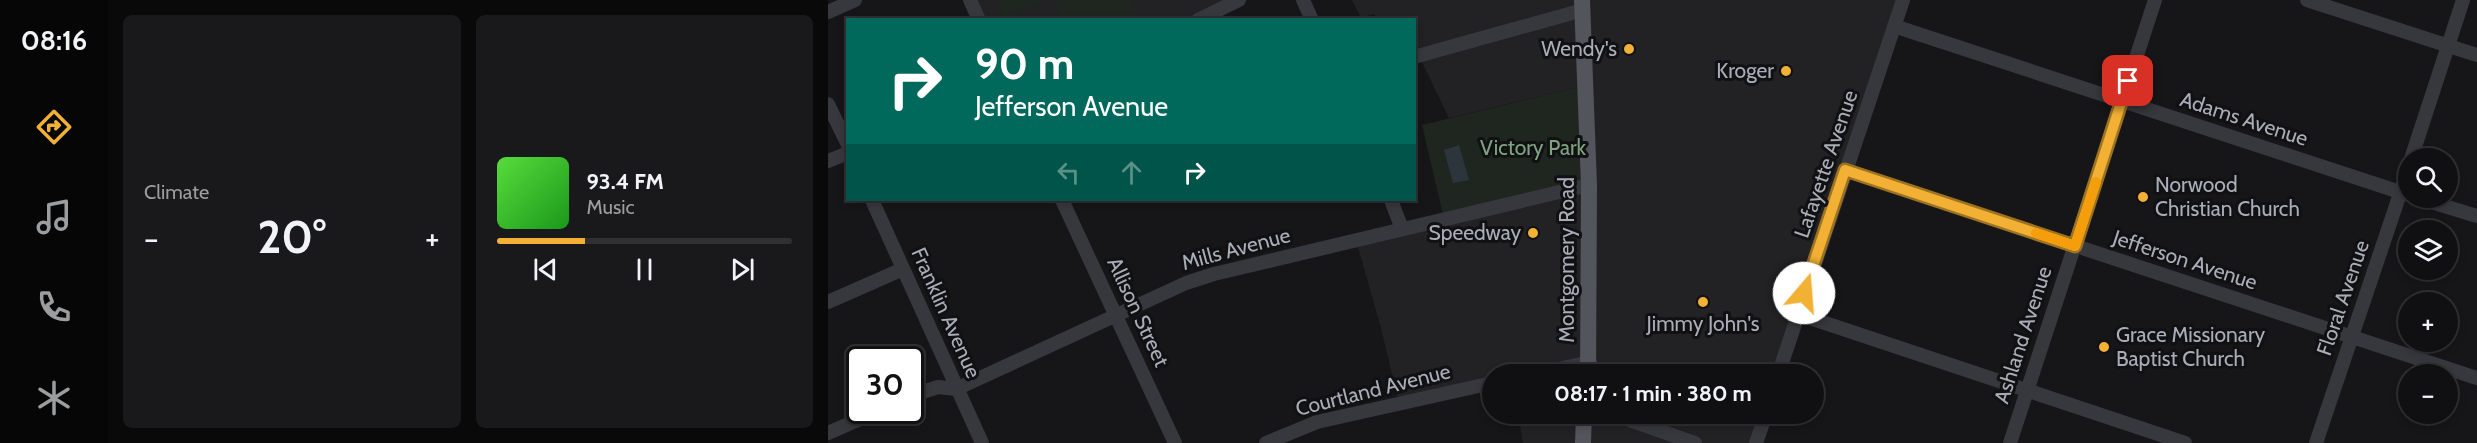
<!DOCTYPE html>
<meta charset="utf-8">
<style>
:root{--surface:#101012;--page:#19191b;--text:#f1f3f6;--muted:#9c9d9f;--line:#303032;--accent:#f2b134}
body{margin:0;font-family:Cabin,sans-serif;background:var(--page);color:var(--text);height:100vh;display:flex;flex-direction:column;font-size:22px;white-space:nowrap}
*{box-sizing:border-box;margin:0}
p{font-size:20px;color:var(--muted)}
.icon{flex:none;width:33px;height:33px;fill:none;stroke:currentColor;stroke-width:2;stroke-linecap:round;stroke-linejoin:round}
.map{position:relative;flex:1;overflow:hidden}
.side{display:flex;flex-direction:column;gap:15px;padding:15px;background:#09090a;width:720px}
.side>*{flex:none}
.top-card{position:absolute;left:18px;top:18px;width:570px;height:183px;border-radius:0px;box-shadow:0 3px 9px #0003,0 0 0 2px var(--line);background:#00695c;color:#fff;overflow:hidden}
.tools{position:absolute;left:1570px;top:148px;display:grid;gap:12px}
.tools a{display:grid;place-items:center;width:60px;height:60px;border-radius:50%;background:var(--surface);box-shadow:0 3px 9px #0003,0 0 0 2px var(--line);font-size:30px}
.speed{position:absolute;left:18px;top:346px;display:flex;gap:12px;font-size:30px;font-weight:700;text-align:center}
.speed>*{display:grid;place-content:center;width:78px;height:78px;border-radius:50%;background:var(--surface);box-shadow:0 3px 9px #0003,0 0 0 2px var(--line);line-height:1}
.speed .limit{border:3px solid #111;border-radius:9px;background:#fff;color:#111}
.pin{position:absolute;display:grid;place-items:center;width:51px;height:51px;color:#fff;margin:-26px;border-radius:12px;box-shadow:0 3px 9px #0006}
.me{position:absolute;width:66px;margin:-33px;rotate:18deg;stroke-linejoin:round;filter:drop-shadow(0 0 4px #0008)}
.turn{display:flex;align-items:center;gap:21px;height:126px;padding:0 30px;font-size:27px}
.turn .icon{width:78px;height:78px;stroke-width:2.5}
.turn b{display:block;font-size:42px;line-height:51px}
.lanes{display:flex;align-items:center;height:57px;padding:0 30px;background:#0003;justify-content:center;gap:30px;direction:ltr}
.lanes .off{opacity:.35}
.big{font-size:45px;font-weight:700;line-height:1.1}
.side .card{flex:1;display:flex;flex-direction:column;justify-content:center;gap:9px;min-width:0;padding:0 21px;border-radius:9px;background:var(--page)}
.song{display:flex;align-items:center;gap:18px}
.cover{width:72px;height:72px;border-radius:9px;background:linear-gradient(135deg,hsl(110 70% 55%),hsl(120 70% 35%))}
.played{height:6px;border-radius:3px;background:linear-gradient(90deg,var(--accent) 30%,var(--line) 30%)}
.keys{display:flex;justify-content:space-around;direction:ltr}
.heat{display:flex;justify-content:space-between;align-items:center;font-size:33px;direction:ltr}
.side .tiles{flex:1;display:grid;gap:15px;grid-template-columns:repeat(2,1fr)}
.trip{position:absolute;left:654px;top:364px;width:342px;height:60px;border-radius:30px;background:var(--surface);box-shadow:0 3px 9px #0003,0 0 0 2px var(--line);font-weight:700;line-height:60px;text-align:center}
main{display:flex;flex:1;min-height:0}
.dock{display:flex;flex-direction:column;width:108px;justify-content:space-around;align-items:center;background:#060607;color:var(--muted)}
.dock .icon{width:42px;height:42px}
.dock .on{color:var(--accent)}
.dock b{font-size:27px;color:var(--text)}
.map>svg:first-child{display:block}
.built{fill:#222225}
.green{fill:#1e261f}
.water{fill:#2c353c}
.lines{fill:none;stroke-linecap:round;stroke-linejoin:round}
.minor{stroke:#37383d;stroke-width:14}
.major{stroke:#53555c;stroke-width:16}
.route-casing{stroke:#9d7322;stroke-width:15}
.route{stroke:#f2b134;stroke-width:10}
.slow{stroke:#f59e0b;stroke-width:10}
.poi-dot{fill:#f2b134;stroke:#111113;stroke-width:2}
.labels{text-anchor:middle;stroke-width:6;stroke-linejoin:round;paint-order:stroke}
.poi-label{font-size:21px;fill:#a8adb8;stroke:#111113;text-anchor:end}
.street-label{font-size:21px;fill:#a8adb8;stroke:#111113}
.park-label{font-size:21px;fill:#7fa381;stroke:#111113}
</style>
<main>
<nav class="dock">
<b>08:16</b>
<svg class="icon on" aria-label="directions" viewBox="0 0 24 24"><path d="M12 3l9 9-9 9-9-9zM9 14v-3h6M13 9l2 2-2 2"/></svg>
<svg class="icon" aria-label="music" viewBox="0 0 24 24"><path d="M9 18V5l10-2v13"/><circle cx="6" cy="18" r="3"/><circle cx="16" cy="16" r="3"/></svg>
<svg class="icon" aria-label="phone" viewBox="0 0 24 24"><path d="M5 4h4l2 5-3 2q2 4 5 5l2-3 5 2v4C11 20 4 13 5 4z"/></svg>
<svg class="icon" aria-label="climate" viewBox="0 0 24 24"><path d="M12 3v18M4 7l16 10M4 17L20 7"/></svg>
</nav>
<section class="side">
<div class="tiles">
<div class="card"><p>Climate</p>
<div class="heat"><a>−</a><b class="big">20°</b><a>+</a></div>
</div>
<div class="card">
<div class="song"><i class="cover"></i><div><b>93.4 FM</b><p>Music</p></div></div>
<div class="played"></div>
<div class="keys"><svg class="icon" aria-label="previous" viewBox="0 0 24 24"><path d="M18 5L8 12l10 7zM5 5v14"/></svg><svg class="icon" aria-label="pause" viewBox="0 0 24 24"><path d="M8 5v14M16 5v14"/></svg><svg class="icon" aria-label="next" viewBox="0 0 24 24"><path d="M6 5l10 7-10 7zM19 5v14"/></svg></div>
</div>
</div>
</section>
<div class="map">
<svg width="1649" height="443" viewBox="0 0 1649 443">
<rect width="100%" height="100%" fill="#161618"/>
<path class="built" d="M 142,0 L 411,0 L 370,20 L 151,19 Z
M 524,0 L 1075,0 L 950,375 L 664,375 L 664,383 L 571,404 L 553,328 L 528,240 L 761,185 L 758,85 L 621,118 L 591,56 L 587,57 L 586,20 L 549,19 L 546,14 L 533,18 Z
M 690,414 L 938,414 L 928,443 L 695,443 Z"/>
<path class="green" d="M 168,0 L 215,0 L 177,19 Z
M 225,0 L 304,0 L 309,11 L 291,19 L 234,19 Z
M 758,85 L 761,185 L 616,219 L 594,125 Z"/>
<path class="water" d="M 631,145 L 641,180 L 625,183 L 616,150 Z"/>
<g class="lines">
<path class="minor" d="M 142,0 L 151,20
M 475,0 L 484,20
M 1479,0 L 1649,55
M 0,12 L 27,0
M 370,20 L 411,0
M 1066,26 L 1581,195
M 586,57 L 755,10
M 0,104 L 20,145
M 1583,159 L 1635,0
M 0,161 L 20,153
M 1017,170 L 1649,378
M 1590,198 L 1649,216
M 44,200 L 154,443
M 234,200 L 347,443
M 563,200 L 574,229
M 0,302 L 75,269
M 970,314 L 1357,443
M 703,375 L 762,362
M 950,375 L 1075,0
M 82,396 L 110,387 L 128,389 L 358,283 L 386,274 L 761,185
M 784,414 L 867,443
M 0,433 L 50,411
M 438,443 L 489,422 L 664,383
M 928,443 L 938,414
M 1182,443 L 1327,0
M 1488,443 L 1581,167"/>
<path class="major" d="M 754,0 L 761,185 L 760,375
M 755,443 L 756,414"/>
</g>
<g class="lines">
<defs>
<path id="route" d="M 976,293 L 1017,170 L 1247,246 L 1300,81"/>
</defs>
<use href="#route" class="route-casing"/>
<use href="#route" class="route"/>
<path class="slow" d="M 1208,233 L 1247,246 L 1268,182"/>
</g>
<g class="poi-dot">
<circle cx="801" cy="49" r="6"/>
<circle cx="958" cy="71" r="6"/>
<circle cx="1315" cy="197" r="6"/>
<circle cx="705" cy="233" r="6"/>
<circle cx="875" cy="302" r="6"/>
<circle cx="1276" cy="347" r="6"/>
</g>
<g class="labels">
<g class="poi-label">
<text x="789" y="56">Wendy's</text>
<text x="946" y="78">Kroger</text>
<text x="1327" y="192" text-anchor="start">Norwood<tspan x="1327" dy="24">Christian Church</tspan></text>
<text x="693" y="240">Speedway</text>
<text x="875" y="331" text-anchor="middle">Jimmy John's</text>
<text x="1288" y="342" text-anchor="start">Grace Missionary<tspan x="1288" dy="24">Baptist Church</tspan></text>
</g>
<g class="street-label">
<text transform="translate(1416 119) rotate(18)" y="7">Adams Avenue</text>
<text transform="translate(998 164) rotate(-71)" y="7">Lafayette Avenue</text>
<text transform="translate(408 249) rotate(-15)" y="7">Mills Avenue</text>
<text transform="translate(739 260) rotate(-90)" y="7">Montgomery Road</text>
<text transform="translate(1357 260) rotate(18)" y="7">Jefferson Avenue</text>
<text transform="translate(1515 298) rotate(-71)" y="7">Floral Avenue</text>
<text transform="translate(310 312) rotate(65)" y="7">Allison Street</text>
<text transform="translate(118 313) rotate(66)" y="7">Franklin Avenue</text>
<text transform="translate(1195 335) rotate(-72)" y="7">Ashland Avenue</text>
<text transform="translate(545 390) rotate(-14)" y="7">Courtland Avenue</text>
</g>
<g class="park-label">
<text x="705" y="155">Victory Park</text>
</g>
</g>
</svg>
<div class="tools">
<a><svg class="icon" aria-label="search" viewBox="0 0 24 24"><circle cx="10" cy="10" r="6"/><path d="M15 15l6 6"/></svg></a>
<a><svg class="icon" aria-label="layers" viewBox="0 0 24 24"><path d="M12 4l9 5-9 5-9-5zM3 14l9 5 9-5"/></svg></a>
<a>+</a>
<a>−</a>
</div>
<div class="speed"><div class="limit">30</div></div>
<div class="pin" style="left:1300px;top:81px;background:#d93025"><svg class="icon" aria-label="arrive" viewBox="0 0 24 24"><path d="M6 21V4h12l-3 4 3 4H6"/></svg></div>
<svg class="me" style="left:976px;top:293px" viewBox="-20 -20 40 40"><circle r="19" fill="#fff"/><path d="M0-13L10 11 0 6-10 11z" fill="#f2b134"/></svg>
<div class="trip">08:17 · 1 min · 380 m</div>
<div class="top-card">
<div class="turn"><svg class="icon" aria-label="right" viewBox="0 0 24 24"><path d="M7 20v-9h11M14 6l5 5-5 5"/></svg><div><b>90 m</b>Jefferson Avenue</div></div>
<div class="lanes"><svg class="icon off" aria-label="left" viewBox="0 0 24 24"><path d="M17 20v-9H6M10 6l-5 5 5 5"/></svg><svg class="icon off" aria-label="ahead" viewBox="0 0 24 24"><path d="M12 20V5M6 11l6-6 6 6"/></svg><svg class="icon" aria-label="right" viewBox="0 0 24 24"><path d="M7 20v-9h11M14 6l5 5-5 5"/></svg></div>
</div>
</div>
</main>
